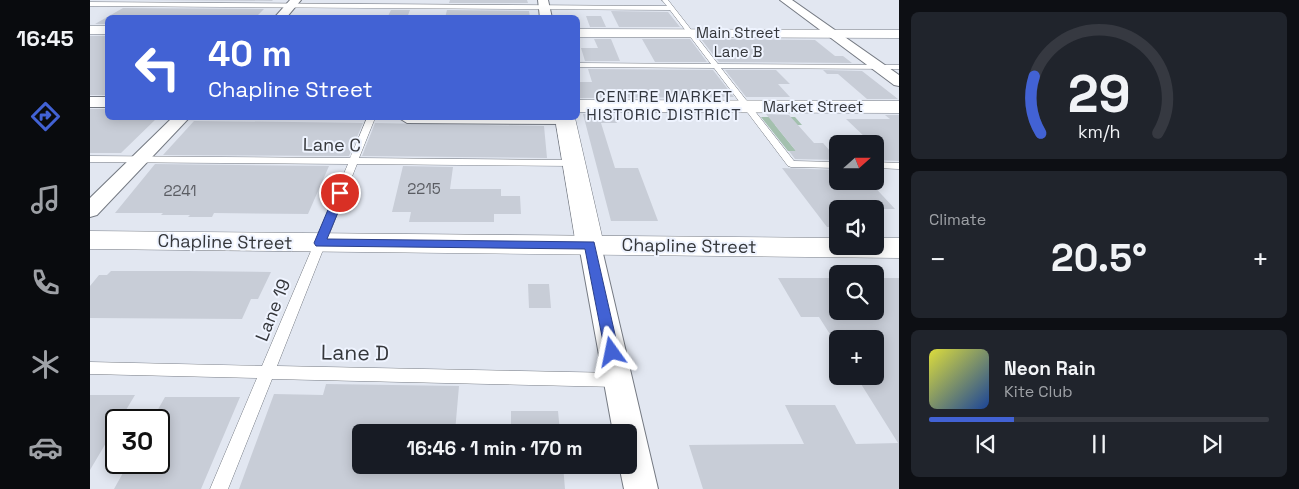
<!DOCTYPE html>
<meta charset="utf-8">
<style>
:root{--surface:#171b24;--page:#20242c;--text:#f1f3f6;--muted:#9ea1a6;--line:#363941;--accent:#4262d4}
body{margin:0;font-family:"Space Grotesk",sans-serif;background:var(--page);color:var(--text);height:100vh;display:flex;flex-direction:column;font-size:19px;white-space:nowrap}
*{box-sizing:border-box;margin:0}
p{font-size:16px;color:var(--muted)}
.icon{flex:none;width:28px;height:28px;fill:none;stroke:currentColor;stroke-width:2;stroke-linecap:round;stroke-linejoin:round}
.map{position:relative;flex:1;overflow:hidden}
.drawer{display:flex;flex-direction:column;gap:12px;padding:12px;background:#0d0f14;width:400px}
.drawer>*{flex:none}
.guide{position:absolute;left:15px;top:15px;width:475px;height:105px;border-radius:8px;box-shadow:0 2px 12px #0003;background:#4262d4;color:#fff;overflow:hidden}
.needle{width:32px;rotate:69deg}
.controls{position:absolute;left:739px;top:135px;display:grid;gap:10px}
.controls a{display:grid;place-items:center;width:55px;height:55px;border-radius:8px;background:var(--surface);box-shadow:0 2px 12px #0003;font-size:25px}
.speed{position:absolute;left:15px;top:409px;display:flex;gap:10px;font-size:25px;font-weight:700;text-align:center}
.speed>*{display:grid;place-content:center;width:65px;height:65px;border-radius:50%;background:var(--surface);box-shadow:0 2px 12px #0003;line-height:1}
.speed .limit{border:2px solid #111;border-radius:8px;background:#fff;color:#111}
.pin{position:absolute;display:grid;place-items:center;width:42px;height:42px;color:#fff;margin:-21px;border:2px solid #fff;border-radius:50%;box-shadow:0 1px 5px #0007}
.me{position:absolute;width:55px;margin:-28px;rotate:348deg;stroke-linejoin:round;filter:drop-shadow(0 0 4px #0008)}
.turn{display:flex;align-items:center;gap:18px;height:105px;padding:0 20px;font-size:22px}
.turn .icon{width:65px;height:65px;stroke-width:2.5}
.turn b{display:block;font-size:35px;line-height:42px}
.big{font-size:38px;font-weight:800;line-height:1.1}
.drawer .tile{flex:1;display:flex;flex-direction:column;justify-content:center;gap:8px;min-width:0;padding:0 18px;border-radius:8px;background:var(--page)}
.drawer .dial{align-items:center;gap:0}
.dial svg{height:130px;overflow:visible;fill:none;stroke:var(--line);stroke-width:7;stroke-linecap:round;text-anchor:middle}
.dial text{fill:var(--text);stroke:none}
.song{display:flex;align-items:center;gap:15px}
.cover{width:60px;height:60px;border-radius:8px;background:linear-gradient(135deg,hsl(60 70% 55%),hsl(220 70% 35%))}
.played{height:5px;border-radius:2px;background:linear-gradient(90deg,var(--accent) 25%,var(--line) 25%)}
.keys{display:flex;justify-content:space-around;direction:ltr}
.heat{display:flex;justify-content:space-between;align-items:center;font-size:28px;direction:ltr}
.trip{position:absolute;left:262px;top:424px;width:285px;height:50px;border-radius:8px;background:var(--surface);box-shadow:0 2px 12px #0003;font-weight:800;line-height:50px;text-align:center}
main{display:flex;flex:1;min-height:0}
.dock{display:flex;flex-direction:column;width:90px;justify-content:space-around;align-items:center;background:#090b0e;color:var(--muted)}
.dock .icon{width:35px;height:35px}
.dock .on{color:var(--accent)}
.dock b{font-size:22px;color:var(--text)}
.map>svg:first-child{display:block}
.green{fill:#a3c0ae}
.building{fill:#c8cdd7}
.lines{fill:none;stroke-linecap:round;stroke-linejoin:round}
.service-casing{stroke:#757a83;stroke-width:1}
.minor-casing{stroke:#757a83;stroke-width:2}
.tertiary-casing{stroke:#757a83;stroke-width:1}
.secondary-casing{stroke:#757a83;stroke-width:1}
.service{fill:#fff;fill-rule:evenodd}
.minor{fill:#fff;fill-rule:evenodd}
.tertiary{fill:#fff;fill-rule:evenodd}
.secondary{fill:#fff;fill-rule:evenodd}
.route{fill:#4262d4;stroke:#2b408a}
.labels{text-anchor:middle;stroke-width:4;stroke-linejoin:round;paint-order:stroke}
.far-street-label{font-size:15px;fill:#35373b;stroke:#eff4ff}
.number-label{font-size:15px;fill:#5a5c62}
.far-neighbourhood-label{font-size:16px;letter-spacing:1px;fill:#33373f;stroke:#eff4ff}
.street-label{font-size:18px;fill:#35373b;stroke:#eff4ff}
.near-street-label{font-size:21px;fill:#35373b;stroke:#eff4ff}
</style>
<main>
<nav class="dock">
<b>16:45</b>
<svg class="icon on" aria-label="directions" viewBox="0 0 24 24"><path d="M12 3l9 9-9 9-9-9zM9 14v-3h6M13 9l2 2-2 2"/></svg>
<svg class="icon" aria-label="music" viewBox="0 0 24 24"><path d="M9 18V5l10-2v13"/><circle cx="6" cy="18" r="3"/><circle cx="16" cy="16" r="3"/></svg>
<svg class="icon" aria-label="phone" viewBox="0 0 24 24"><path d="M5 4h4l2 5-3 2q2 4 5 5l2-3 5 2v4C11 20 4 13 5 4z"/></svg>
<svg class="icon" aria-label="climate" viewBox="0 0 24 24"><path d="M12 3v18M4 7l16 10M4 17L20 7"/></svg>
<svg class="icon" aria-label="car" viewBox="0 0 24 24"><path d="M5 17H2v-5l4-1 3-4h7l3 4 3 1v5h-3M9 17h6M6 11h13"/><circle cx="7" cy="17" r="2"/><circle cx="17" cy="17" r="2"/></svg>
</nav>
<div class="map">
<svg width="809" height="489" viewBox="0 0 809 489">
<rect width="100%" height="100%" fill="#e2e7f1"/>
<path class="green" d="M 671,117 L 705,117 L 712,125 L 685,125 L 706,151 L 698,151 Z"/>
<path class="building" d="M 46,0 L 183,0 L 182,1 Z
M 360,0 L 437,0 L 438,3 L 359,3 Z
M 33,8 L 174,9 L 165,18 L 18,18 L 18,24 L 5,24 Z
M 301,10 L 320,10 L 317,18 L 297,18 Z
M 357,10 L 439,11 L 440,18 L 355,18 Z
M 521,11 L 578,12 L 590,27 L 529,27 Z
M 496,16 L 511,16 L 516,27 L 500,27 Z
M 0,36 L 18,36 L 18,95 L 0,95 Z
M 504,39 L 521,39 L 530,61 L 495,61 L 491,48 L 508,48 Z
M 552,39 L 600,39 L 617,62 L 565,62 Z
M 611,39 L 725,40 L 745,56 L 753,56 L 762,63 L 629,62 Z
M 498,69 L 623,70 L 644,97 L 489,98 L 488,82 L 502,82 Z
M 635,70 L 686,70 L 700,84 L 688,84 L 700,97 L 656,97 Z
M 733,70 L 772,71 L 808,99 L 777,99 L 748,74 L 737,74 Z
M 0,109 L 18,109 L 18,118 L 67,118 L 31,153 L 0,153 Z
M 493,114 L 523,114 L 527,123 L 511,123 L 525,168 L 548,168 L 568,221 L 521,221 Z
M 676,114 L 699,115 L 724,143 L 733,143 L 748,160 L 705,159 L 699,151 L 706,151 Z
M 795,115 L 809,115 L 809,161 L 785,160 L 785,144 L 779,144 L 774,139 L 777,139 L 756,119 L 800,119 Z
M 104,121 L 203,122 L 273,123 L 259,156 L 73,155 Z
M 285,123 L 454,126 L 457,158 L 272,156 Z
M 65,164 L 239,166 L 218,214 L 124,213 L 122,217 L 98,217 L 100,215 L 71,215 L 73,213 L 25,213 Z
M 313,166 L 363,167 L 360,189 L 411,189 L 411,196 L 430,196 L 431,214 L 404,214 L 404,222 L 319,222 L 321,212 L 302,212 Z
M 692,168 L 748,170 L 748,181 L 779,181 L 805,209 L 748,209 L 748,227 L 737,227 Z
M 21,271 L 98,271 L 181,272 L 168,299 L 161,299 L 152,319 L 0,318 L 0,286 L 9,275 L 17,275 Z
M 688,278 L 748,278 L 748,311 L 785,311 L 785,278 L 809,278 L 809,489 L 613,489 L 599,445 L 714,444 L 695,405 L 745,405 L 766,444 L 808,443 L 766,376 L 785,376 L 785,339 L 743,339 L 729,317 L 711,317 Z
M 438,284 L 459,284 L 461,308 L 439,308 Z
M 236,384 L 369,386 L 365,432 L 271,432 L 271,465 L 473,465 L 475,489 L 149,489 L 184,394 L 233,395 Z
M 0,395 L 45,395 L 30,420 L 26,420 L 26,426 L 0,470 Z
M 75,397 L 150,397 L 111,489 L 24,489 L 39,462 L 69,462 L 69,420 L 62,420 Z
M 421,411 L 468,411 L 470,432 L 421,432 Z"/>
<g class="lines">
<defs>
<path id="service" d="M 572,0 L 578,0 L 628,64 L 809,65 L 809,69 L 631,68 L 704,161 L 748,162 L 748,168 L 701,167 L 698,166 L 624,68 L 488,67 L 488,63 L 621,64 L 580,10 L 0,6 L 0,2 L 577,6 Z
M 277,118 L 285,118 L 269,158 L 484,160 L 489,163 L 484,166 L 267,164 L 187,366 L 528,373 L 533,375 L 535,380 L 533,385 L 528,387 L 182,379 L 138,489 L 120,489 L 167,378 L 0,374 L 0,362 L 172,366 L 258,164 L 0,162 L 0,156 L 260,158 Z
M 785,162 L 809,163 L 809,169 L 785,168 Z"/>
<path id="minor" d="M 200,0 L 211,0 L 196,18 L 184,18 Z
M 448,0 L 458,0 L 462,18 L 450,18 Z
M 690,0 L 702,0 L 809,75 L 809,86 L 804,85 Z
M 0,97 L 18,97 L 18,107 L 0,107 Z
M 82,118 L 99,118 L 7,215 L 0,217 L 0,198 Z
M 309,118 L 483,118 L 484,119 L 476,124 L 317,123 Z
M 500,237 L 508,239 L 511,245 L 568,489 L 534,489 L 529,465 L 539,465 L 539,432 L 523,432 L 489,245 L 492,239 Z"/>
<path id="tertiary" d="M 0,26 L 18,26 L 18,34 L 0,34 Z
M 488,29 L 809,30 L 809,38 L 488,37 Z
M 488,100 L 809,101 L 809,113 L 488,112 Z
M 465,118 L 485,118 L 514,245 L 510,252 L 500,255 L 490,252 L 486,245 Z"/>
<path id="secondary" d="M 0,231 L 748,238 L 748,246 L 785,246 L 785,238 L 809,238 L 809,258 L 0,249 Z"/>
</defs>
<use href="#service" class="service-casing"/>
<use href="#minor" class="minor-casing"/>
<use href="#tertiary" class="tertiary-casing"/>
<use href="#secondary" class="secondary-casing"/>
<use href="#service" class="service"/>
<use href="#minor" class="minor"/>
<use href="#tertiary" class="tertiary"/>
<use href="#secondary" class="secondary"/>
</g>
<path class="route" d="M 250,190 L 256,193 L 237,239 L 504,242 L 529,352 L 527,356 L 522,358 L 517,356 L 515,352 L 495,249 L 226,246 L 224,243 L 245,193 Z"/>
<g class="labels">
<g class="far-street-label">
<text x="648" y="38">Main Street</text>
<text x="648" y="57">Lane B</text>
<text x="723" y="112">Market Street</text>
</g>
<g class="number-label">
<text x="334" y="194">2215</text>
<text x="90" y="196">2241</text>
</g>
<g class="far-neighbourhood-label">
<text x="574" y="102">CENTRE MARKET<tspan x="574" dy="18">HISTORIC DISTRICT</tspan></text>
</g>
<g class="street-label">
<text transform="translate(242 145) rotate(1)" y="6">Lane C</text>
<text transform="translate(135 242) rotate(1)" y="6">Chapline Street</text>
<text transform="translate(599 246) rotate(1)" y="6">Chapline Street</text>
<text transform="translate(183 310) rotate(-68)" y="6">Lane 19</text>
</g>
<g class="near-street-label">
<text transform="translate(265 353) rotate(1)" y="7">Lane D</text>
</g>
</g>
</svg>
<div class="controls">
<a><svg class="needle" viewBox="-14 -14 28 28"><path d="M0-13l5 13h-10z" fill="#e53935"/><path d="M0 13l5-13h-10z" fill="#9ea1a6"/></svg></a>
<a><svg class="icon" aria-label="sound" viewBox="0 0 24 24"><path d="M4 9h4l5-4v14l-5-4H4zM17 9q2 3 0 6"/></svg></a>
<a><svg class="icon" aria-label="search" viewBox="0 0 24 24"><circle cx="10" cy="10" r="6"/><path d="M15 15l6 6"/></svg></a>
<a>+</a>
</div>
<div class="speed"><div class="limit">30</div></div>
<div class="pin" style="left:250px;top:193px;background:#d93025"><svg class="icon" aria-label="arrive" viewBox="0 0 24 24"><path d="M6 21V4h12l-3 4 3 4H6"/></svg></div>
<svg class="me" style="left:522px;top:352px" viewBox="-20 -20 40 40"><path d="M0-17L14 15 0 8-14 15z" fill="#4262d4" stroke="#fff" stroke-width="4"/></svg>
<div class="trip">16:46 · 1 min · 170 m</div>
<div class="guide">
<div class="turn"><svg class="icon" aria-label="left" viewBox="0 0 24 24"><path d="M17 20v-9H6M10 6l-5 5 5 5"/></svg><div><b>40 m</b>Chapline Street</div></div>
</div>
</div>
<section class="drawer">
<div class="tile dial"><svg viewBox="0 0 100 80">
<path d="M14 69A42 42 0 1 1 86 69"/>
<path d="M14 69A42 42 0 0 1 10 34" stroke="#4262d4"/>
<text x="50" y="56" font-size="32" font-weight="700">29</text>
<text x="50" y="72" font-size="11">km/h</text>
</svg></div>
<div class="tile"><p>Climate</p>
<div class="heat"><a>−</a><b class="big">20.5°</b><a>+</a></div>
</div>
<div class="tile">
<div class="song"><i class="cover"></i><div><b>Neon Rain</b><p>Kite Club</p></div></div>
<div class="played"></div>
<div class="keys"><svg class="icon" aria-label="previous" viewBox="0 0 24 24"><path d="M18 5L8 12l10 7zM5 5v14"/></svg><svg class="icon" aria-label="pause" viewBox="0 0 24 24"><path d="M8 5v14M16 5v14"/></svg><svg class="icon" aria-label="next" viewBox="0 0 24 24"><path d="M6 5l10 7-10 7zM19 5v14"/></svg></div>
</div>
</section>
</main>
